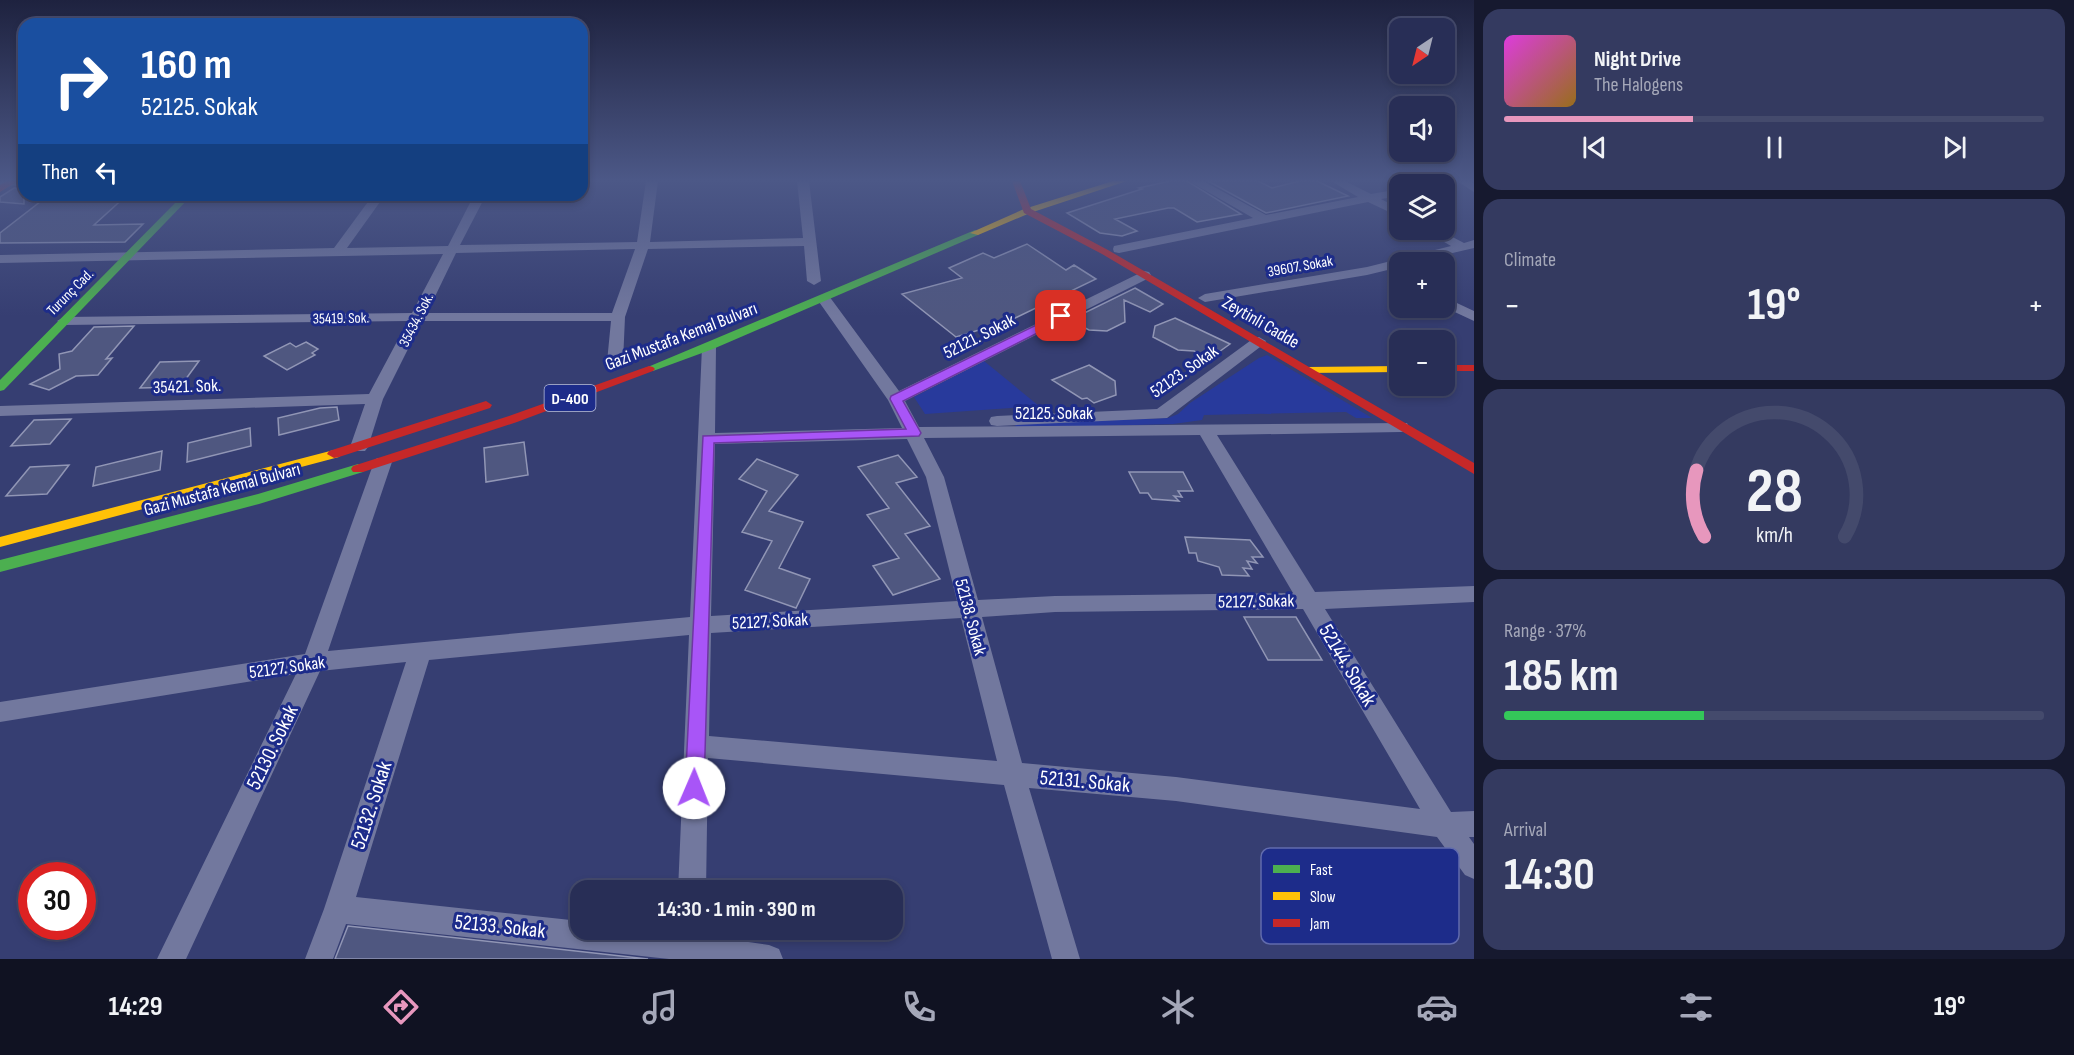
<!DOCTYPE html>
<meta charset="utf-8">
<style>
:root{--surface:#282e56;--page:#343a60;--text:#f1f3f6;--muted:#a5a8b9;--line:#444a6c;--accent:#e797bd}
body{margin:0;font-family:"Sofia Sans Condensed",sans-serif;background:var(--page);color:var(--text);height:100vh;display:flex;flex-direction:column;font-size:22px;white-space:nowrap}
*{box-sizing:border-box;margin:0}
p{font-size:20px;color:var(--muted)}
.icon{flex:none;width:33px;height:33px;fill:none;stroke:currentColor;stroke-width:2;stroke-linecap:round;stroke-linejoin:round}
.map{position:relative;flex:1;overflow:hidden}
.side{display:flex;flex-direction:column;gap:9px;padding:9px;background:#16192f;width:600px}
.side>*{flex:none}
.top-card{position:absolute;left:18px;top:18px;width:570px;height:183px;border-radius:18px;box-shadow:0 3px 9px #0003,0 0 0 2px var(--line);background:#1a4fa0;color:#fff;overflow:hidden}
.needle{width:39px;rotate:215deg}
.fabs{position:absolute;left:1389px;top:18px;display:grid;gap:12px}
.fabs a{display:grid;place-items:center;width:66px;height:66px;border-radius:12px;background:var(--surface);box-shadow:0 3px 9px #0003,0 0 0 2px var(--line);font-size:30px}
.speed{position:absolute;left:18px;top:862px;display:flex;gap:12px;font-size:30px;font-weight:700;text-align:center}
.speed>*{display:grid;place-content:center;width:78px;height:78px;border-radius:50%;background:var(--surface);box-shadow:0 3px 9px #0003,0 0 0 2px var(--line);line-height:1}
.speed .limit{border:9px solid #d22;background:#fff;color:#111}
.pin{position:absolute;display:grid;place-items:center;width:51px;height:51px;color:#fff;margin:-26px;border-radius:12px;box-shadow:0 3px 9px #0006}
.me{position:absolute;width:66px;margin:-33px;rotate:1deg;stroke-linejoin:round;filter:drop-shadow(0 0 4px #0008)}
.turn{display:flex;align-items:center;gap:21px;height:126px;padding:0 24px;font-size:27px}
.turn .icon{width:78px;height:78px;stroke-width:2.5}
.turn b{display:block;font-size:42px;line-height:51px}
.then{display:flex;align-items:center;height:57px;padding:0 24px;background:#0003;gap:12px;font-size:22px}
.big{font-size:45px;font-weight:700;line-height:1.1}
.side .card{flex:1;display:flex;flex-direction:column;justify-content:center;gap:9px;min-width:0;padding:0 21px;border-radius:18px;background:var(--page)}
.side .dial{align-items:center;gap:0}
.dial svg{height:156px;overflow:visible;fill:none;stroke:var(--line);stroke-width:7;stroke-linecap:round;text-anchor:middle}
.dial text{fill:var(--text);stroke:none}
.song{display:flex;align-items:center;gap:18px}
.cover{width:72px;height:72px;border-radius:9px;background:linear-gradient(135deg,hsl(300 70% 55%),hsl(40 70% 35%))}
.played{height:6px;border-radius:3px;background:linear-gradient(90deg,var(--accent) 35%,var(--line) 35%)}
.keys{display:flex;justify-content:space-around;direction:ltr}
.heat{display:flex;justify-content:space-between;align-items:center;font-size:33px;direction:ltr}
.charge{height:9px;border-radius:4px;background:linear-gradient(90deg,#34c759 37%,var(--line) 0)}
.trip{position:absolute;left:570px;top:880px;width:333px;height:60px;border-radius:18px;background:var(--surface);box-shadow:0 3px 9px #0003,0 0 0 2px var(--line);font-weight:700;line-height:60px;text-align:center}
.tab-bar{display:flex;height:96px;justify-content:space-around;align-items:center;background:#101222;color:var(--muted)}
.tab-bar .icon{width:42px;height:42px}
.tab-bar .current{color:var(--accent)}
.tab-bar b{font-size:27px;color:var(--text)}
main{display:flex;flex:1;min-height:0}
.map>svg:first-child{display:block}
.green{fill:#283a9c}
.building{fill:#4f5780;stroke:#9196b5;stroke-width:1.5}
.lines{fill:none;stroke-linecap:round;stroke-linejoin:round}
.street{fill:#72789e;fill-rule:evenodd}
.fast{fill:#4caf50;fill-rule:evenodd}
.slow{fill:#ffc107;fill-rule:evenodd}
.jam{fill:#c62828;fill-rule:evenodd}
.route{fill:#a855f7;stroke:#6d37a1;stroke-width:1.5}
.labels{text-anchor:middle;stroke-width:6;stroke-linejoin:round;paint-order:stroke}
.far-street-label{font-size:15px;fill:#fff;stroke:#1d2c8a}
.shield{fill:#1d2c8a;stroke:#bbc0dc;stroke-width:1.5}
.shield-label{font-size:16px;font-weight:bold;fill:#fff}
.street-label{font-size:18px;fill:#fff;stroke:#1d2c8a}
.near-street-label{font-size:21px;fill:#fff;stroke:#1d2c8a}
.key{fill:#1d2c8a;stroke:#616bad;stroke-width:1.5}
.key-label{font-size:16px;fill:#fff}
</style>
<main>
<div class="map">
<svg width="1474" height="959" viewBox="0 0 1474 959">
<rect width="100%" height="100%" fill="#363e72"/>
<path class="green" d="M 1267,355 L 1372,418 L 1356,418 L 1346,412 L 1204,415 L 1202,420 L 1173,424 L 1016,428 L 1015,424 L 1168,418 L 1178,414 L 1190,403 L 1259,358 Z
M 984,361 L 1039,406 L 925,414 L 914,397 Z"/>
<path class="building" d="M 1170,181 L 1187,181 L 1241,214 L 1197,222 L 1174,208 L 1168,208 L 1115,219 L 1137,231 L 1122,236 L 1100,233 L 1067,213 L 1142,189 L 1139,188 Z
M 1208,181 L 1258,181 L 1272,188 L 1300,181 L 1317,181 L 1348,196 L 1266,213 Z
M 14,188 L 24,188 L 24,204 L 0,202 L 0,197 Z
M 49,195 L 127,195 L 94,225 L 143,224 L 125,242 L 0,243 L 0,233 Z
M 1027,244 L 1066,270 L 1074,265 L 1096,279 L 1009,321 L 956,337 L 902,294 L 962,278 L 949,268 L 983,253 L 994,258 Z
M 1135,288 L 1163,304 L 1150,312 L 1124,300 L 1125,322 L 1107,331 L 1089,330 L 1070,320 Z
M 1175,318 L 1230,344 L 1209,359 L 1194,351 L 1178,350 L 1153,337 L 1155,326 Z
M 134,326 L 106,359 L 112,358 L 98,375 L 76,376 L 49,390 L 30,384 L 60,369 L 59,354 L 72,351 L 94,327 Z
M 306,342 L 318,349 L 312,353 L 315,355 L 287,370 L 264,356 L 290,343 L 296,347 Z
M 199,361 L 180,387 L 140,388 L 160,362 Z
M 1089,365 L 1115,381 L 1116,395 L 1094,403 L 1087,398 L 1082,399 L 1052,380 Z
M 337,407 L 339,420 L 279,435 L 278,418 L 320,408 Z
M 71,419 L 50,444 L 11,446 L 34,420 Z
M 250,428 L 251,446 L 187,462 L 188,443 Z
M 524,442 L 528,475 L 486,482 L 484,448 Z
M 162,451 L 160,470 L 93,486 L 96,467 Z
M 898,455 L 917,477 L 896,483 L 930,526 L 905,534 L 940,579 L 893,595 L 873,566 L 899,558 L 867,515 L 889,508 L 858,467 Z
M 757,459 L 798,475 L 769,511 L 803,522 L 779,568 L 810,579 L 796,608 L 745,590 L 772,541 L 742,532 L 767,491 L 739,479 Z
M 69,465 L 47,494 L 6,496 L 30,467 Z
M 1129,472 L 1183,472 L 1193,491 L 1178,491 L 1182,497 L 1174,496 L 1179,501 L 1152,499 L 1148,493 L 1140,493 Z
M 1185,537 L 1250,540 L 1263,557 L 1252,557 L 1257,563 L 1247,561 L 1252,569 L 1243,568 L 1249,576 L 1222,575 L 1219,567 L 1198,561 L 1196,553 L 1189,553 Z
M 1244,617 L 1296,617 L 1322,660 L 1268,660 Z
M 348,926 L 648,959 L 335,959 Z"/>
<g class="lines">
<path class="street" d="M 0,181 L 24,181 L 24,186 L 0,185 Z
M 646,181 L 658,181 L 650,242 L 803,238 L 797,181 L 809,181 L 821,281 L 814,285 L 807,281 L 804,246 L 648,249 L 625,317 L 623,362 L 615,367 L 607,362 L 611,321 L 422,321 L 383,399 L 368,447 L 365,451 L 353,451 L 350,447 L 365,404 L 0,416 L 0,406 L 369,394 L 408,321 L 64,325 L 57,321 L 64,317 L 412,313 L 443,254 L 0,263 L 0,255 L 334,248 L 373,195 L 385,195 L 347,248 L 448,246 L 474,195 L 486,195 L 460,245 L 637,242 ZM 635,249 L 612,313 L 427,313 L 456,253 Z
M 1189,181 L 1203,181 L 1266,215 L 1358,197 L 1331,181 L 1345,181 L 1371,194 L 1400,189 L 1400,196 L 1381,199 L 1400,209 L 1400,217 L 1368,202 L 1119,253 L 1114,252 L 1113,249 L 1114,246 L 1119,245 L 1253,218 Z
M 1428,181 L 1450,181 L 1444,184 L 1426,184 Z
M 1457,181 L 1470,181 L 1474,184 L 1474,192 Z
M 1424,230 L 1439,230 L 1464,243 L 1474,240 L 1474,248 L 1414,262 L 1400,262 L 1400,267 L 1367,275 L 1205,302 L 1198,298 L 1205,294 L 1367,267 L 1451,246 Z
M 1144,271 L 1149,272 L 1151,275 L 1149,278 L 905,401 L 919,427 L 1407,423 L 1409,427 L 1407,431 L 1401,432 L 1217,435 L 1315,592 L 1474,586 L 1474,602 L 1325,609 L 1451,812 L 1474,811 L 1474,837 L 1469,837 L 1474,844 L 1474,879 L 1465,875 L 1437,837 L 1176,801 L 1029,788 L 1080,959 L 1052,959 L 1004,785 L 708,758 L 706,891 L 678,891 L 689,635 L 429,660 L 356,897 L 580,921 L 580,930 L 665,930 L 769,945 L 779,949 L 783,959 L 669,959 L 346,924 L 333,959 L 305,959 L 324,909 L 406,662 L 320,671 L 186,959 L 157,959 L 296,674 L 0,722 L 0,702 L 305,654 L 374,462 L 377,458 L 389,458 L 392,462 L 328,651 L 690,617 L 702,347 L 704,344 L 714,344 L 716,347 L 715,433 L 902,428 L 888,400 L 817,299 L 819,296 L 829,296 L 899,391 ZM 1200,435 L 1293,593 L 1055,596 L 978,600 L 944,477 L 924,438 ZM 907,439 L 926,477 L 957,601 L 711,616 L 715,444 ZM 1303,609 L 1420,809 L 1176,777 L 1022,763 L 982,617 L 1055,612 ZM 961,618 L 997,761 L 709,736 L 711,633 Z
M 1444,297 L 1474,311 L 1474,321 L 1444,307 Z
M 1259,337 L 1266,341 L 1264,344 L 1167,418 L 997,426 L 991,425 L 989,421 L 991,417 L 997,416 L 1157,409 L 1254,338 Z"/>
<path class="fast" d="M 183,195 L 192,195 L 4,390 L 0,391 L 0,380 Z
M 975,230 L 980,233 L 978,235 L 713,349 L 653,371 L 645,371 L 643,369 Z
M 358,464 L 365,469 L 363,472 L 259,504 L 0,572 L 0,560 L 258,494 Z"/>
<path class="slow" d="M 1113,181 L 1127,181 L 1030,213 L 978,235 L 970,233 L 1024,209 Z
M 1400,366 L 1400,372 L 1307,373 L 1301,370 L 1307,367 Z
M 334,450 L 341,454 L 339,457 L 0,547 L 0,537 Z"/>
<path class="jam" d="M 7,181 L 18,181 L 0,192 L 0,185 Z
M 1012,181 L 1020,181 L 1031,209 L 1108,250 L 1474,463 L 1474,474 L 1102,254 L 1024,213 Z
M 1444,365 L 1474,365 L 1474,371 L 1444,371 Z
M 649,366 L 653,367 L 655,369 L 653,371 L 517,422 L 363,472 L 353,472 L 351,469 L 353,466 L 509,416 Z
M 486,401 L 492,405 L 490,408 L 339,457 L 334,458 L 327,454 L 329,451 Z"/>
</g>
<linearGradient id="sky" x2="0" y2="1"><stop stop-color="#1e223f"/><stop offset="0.57" stop-color="#4c5887"/><stop offset="1" stop-color="#4c5887" stop-opacity="0"/></linearGradient>
<rect width="1474" height="316" fill="url(#sky)"/>
<path class="route" d="M 1061,313 L 1065,314 L 1065,319 L 903,401 L 921,433 L 919,436 L 714,443 L 704,788 L 701,794 L 694,797 L 687,794 L 685,788 L 703,436 L 906,429 L 890,399 L 891,396 Z"/>
<g class="labels">
<g class="far-street-label">
<text transform="translate(1300 266) rotate(-10)" y="5">39607. Sokak</text>
<text transform="translate(70 292) rotate(-45)" y="5">Turunç Cad.</text>
<text transform="translate(341 318) rotate(-1)" y="5">35419. Sok.</text>
<text transform="translate(416 320) rotate(-63)" y="5">35434. Sok.</text>
</g>
<rect class="shield" x="544.5" y="385" width="51" height="26" rx="4.5"/>
<g class="shield-label">
<text x="570" y="404">D-400</text>
</g>
<g class="street-label">
<text transform="translate(1261 322) rotate(30)" y="6">Zeytinli Cadde</text>
<text transform="translate(681 336) rotate(-21)" y="6">Gazi Mustafa Kemal Bulvarı</text>
<text transform="translate(979 336) rotate(-27)" y="6">52121. Sokak</text>
<text transform="translate(1184 371) rotate(-35)" y="6">52123. Sokak</text>
<text transform="translate(187 386) rotate(-2)" y="6">35421. Sok.</text>
<text x="1054" y="419">52125. Sokak</text>
<text transform="translate(222 489) rotate(-15)" y="6">Gazi Mustafa Kemal Bulvarı</text>
<text transform="translate(1256 601) rotate(-1)" y="6">52127. Sokak</text>
<text transform="translate(971 617) rotate(75)" y="6">52138. Sokak</text>
<text transform="translate(770 621) rotate(-3)" y="6">52127. Sokak</text>
<text transform="translate(287 667) rotate(-8)" y="6">52127. Sokak</text>
</g>
<g class="near-street-label">
<text transform="translate(1348 665) rotate(59)" y="7">52144. Sokak</text>
<text transform="translate(272 747) rotate(-64)" y="7">52130. Sokak</text>
<text transform="translate(1085 781) rotate(5)" y="7">52131. Sokak</text>
<text transform="translate(371 805) rotate(-72)" y="7">52132. Sokak</text>
<text transform="translate(500 926) rotate(6)" y="7">52133. Sokak</text>
</g>
</g>
<rect x="1261" y="848" width="198" height="96" rx="9" class="key"/>
<rect x="1273" y="865" width="27" height="8" fill="#4caf50"/>
<rect x="1273" y="892" width="27" height="8" fill="#ffc107"/>
<rect x="1273" y="919" width="27" height="8" fill="#c62828"/>
<g class="key-label">
<text x="1310" y="875">Fast</text>
<text x="1310" y="902">Slow</text>
<text x="1310" y="929">Jam</text>
</g>
</svg>
<div class="fabs">
<a><svg class="needle" viewBox="-14 -14 28 28"><path d="M0-13l5 13h-10z" fill="#e53935"/><path d="M0 13l5-13h-10z" fill="#a5a8b9"/></svg></a>
<a><svg class="icon" aria-label="sound" viewBox="0 0 24 24"><path d="M4 9h4l5-4v14l-5-4H4zM17 9q2 3 0 6"/></svg></a>
<a><svg class="icon" aria-label="layers" viewBox="0 0 24 24"><path d="M12 4l9 5-9 5-9-5zM3 14l9 5 9-5"/></svg></a>
<a>+</a>
<a>−</a>
</div>
<div class="speed"><div class="limit">30</div></div>
<div class="pin" style="left:1061px;top:316px;background:#d93025"><svg class="icon" aria-label="arrive" viewBox="0 0 24 24"><path d="M6 21V4h12l-3 4 3 4H6"/></svg></div>
<svg class="me" style="left:694px;top:788px" viewBox="-20 -20 40 40"><circle r="19" fill="#fff"/><path d="M0-13L10 11 0 6-10 11z" fill="#a855f7"/></svg>
<div class="trip">14:30 · 1 min · 390 m</div>
<div class="top-card">
<div class="turn"><svg class="icon" aria-label="right" viewBox="0 0 24 24"><path d="M7 20v-9h11M14 6l5 5-5 5"/></svg><div><b>160 m</b>52125. Sokak</div></div>
<div class="then">Then<svg class="icon" aria-label="left" viewBox="0 0 24 24"><path d="M17 20v-9H6M10 6l-5 5 5 5"/></svg></div>
</div>
</div>
<section class="side">
<div class="card">
<div class="song"><i class="cover"></i><div><b>Night Drive</b><p>The Halogens</p></div></div>
<div class="played"></div>
<div class="keys"><svg class="icon" aria-label="previous" viewBox="0 0 24 24"><path d="M18 5L8 12l10 7zM5 5v14"/></svg><svg class="icon" aria-label="pause" viewBox="0 0 24 24"><path d="M8 5v14M16 5v14"/></svg><svg class="icon" aria-label="next" viewBox="0 0 24 24"><path d="M6 5l10 7-10 7zM19 5v14"/></svg></div>
</div>
<div class="card"><p>Climate</p>
<div class="heat"><a>−</a><b class="big">19°</b><a>+</a></div>
</div>
<div class="card dial"><svg viewBox="0 0 100 80">
<path d="M14 69A42 42 0 1 1 86 69"/>
<path d="M14 69A42 42 0 0 1 10 35" stroke="#e797bd"/>
<text x="50" y="56" font-size="32" font-weight="700">28</text>
<text x="50" y="72" font-size="11">km/h</text>
</svg></div>
<div class="card"><p>Range · 37%</p><b class="big">185 km</b><div class="charge"></div></div>
<div class="card"><p>Arrival</p><b class="big">14:30</b></div>
</section>
</main>
<nav class="tab-bar">
<b>14:29</b>
<svg class="icon current" aria-label="directions" viewBox="0 0 24 24"><path d="M12 3l9 9-9 9-9-9zM9 14v-3h6M13 9l2 2-2 2"/></svg>
<svg class="icon" aria-label="music" viewBox="0 0 24 24"><path d="M9 18V5l10-2v13"/><circle cx="6" cy="18" r="3"/><circle cx="16" cy="16" r="3"/></svg>
<svg class="icon" aria-label="phone" viewBox="0 0 24 24"><path d="M5 4h4l2 5-3 2q2 4 5 5l2-3 5 2v4C11 20 4 13 5 4z"/></svg>
<svg class="icon" aria-label="climate" viewBox="0 0 24 24"><path d="M12 3v18M4 7l16 10M4 17L20 7"/></svg>
<svg class="icon" aria-label="car" viewBox="0 0 24 24"><path d="M5 17H2v-5l4-1 3-4h7l3 4 3 1v5h-3M9 17h6M6 11h13"/><circle cx="7" cy="17" r="2"/><circle cx="17" cy="17" r="2"/></svg>
<svg class="icon" aria-label="filters" viewBox="0 0 24 24"><path d="M4 7h16M4 17h16"/><circle cx="9" cy="7" r="2"/><circle cx="15" cy="17" r="2"/></svg>
<b>19°</b>
</nav>
